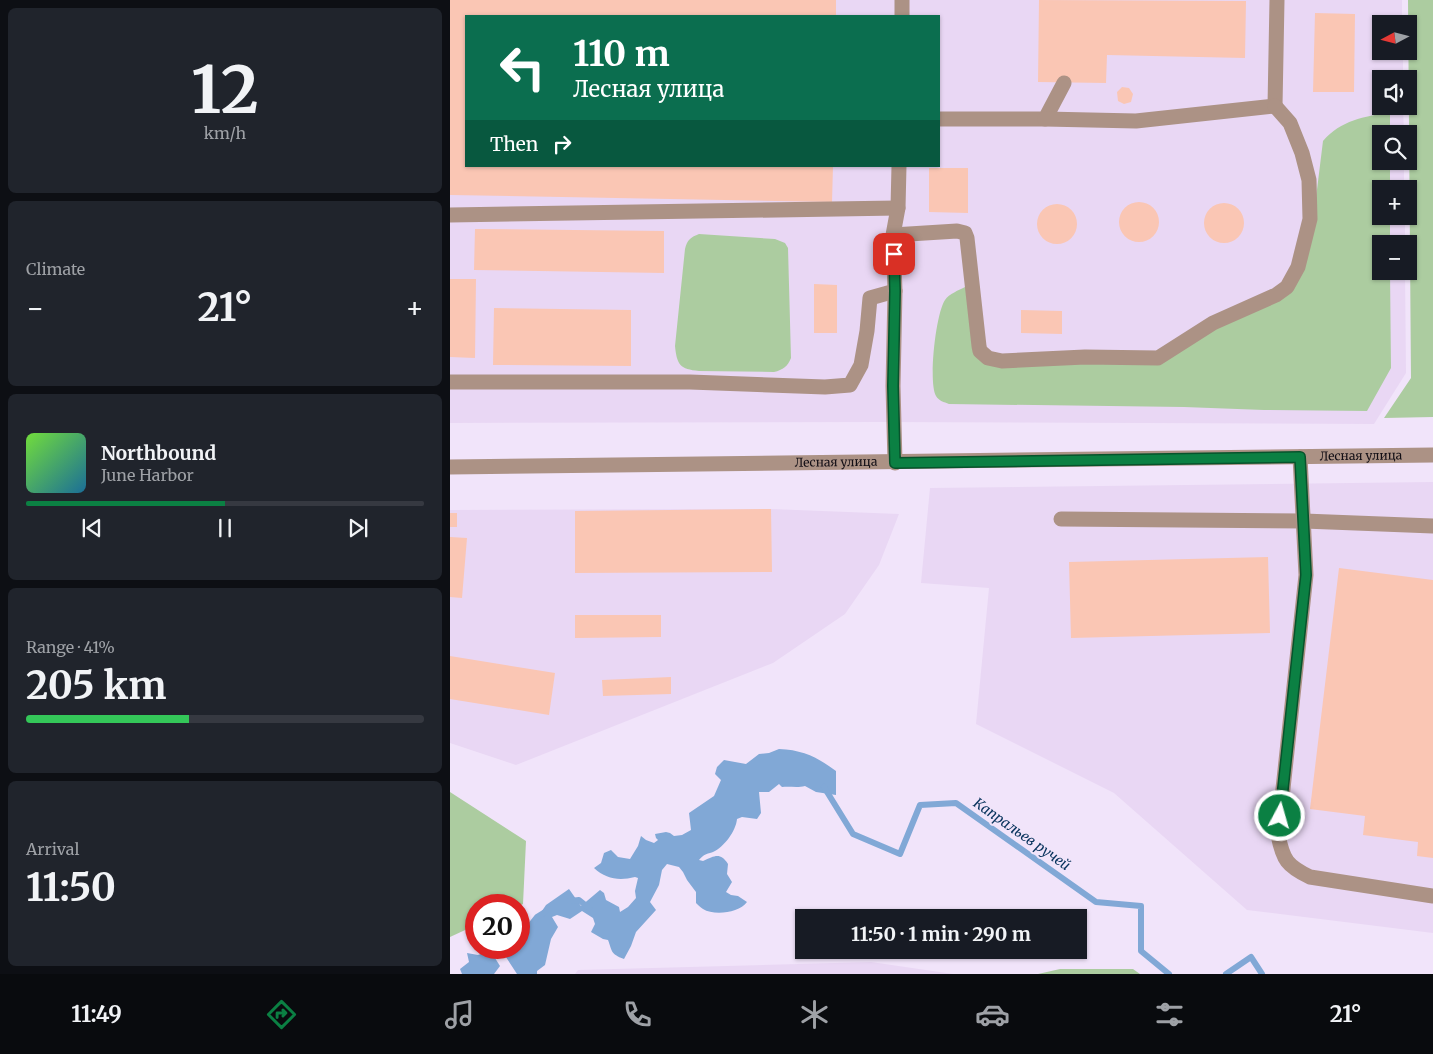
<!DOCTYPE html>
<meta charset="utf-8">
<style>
:root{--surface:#171b24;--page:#20242c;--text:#f1f3f6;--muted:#9ea1a6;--line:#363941;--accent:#0b8043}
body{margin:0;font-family:Merriweather,serif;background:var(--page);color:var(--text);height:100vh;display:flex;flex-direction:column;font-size:19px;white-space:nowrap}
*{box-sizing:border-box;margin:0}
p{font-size:16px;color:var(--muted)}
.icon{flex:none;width:28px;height:28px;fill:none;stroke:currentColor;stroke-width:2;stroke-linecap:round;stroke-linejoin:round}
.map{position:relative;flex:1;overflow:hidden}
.sheet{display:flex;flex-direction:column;gap:8px;padding:8px;background:#0d0f14;width:450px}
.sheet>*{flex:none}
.top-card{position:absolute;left:15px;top:15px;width:475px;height:152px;border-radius:0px;box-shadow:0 1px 4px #0004;background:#0b6e4f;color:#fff;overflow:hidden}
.needle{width:32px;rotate:263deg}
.controls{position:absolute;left:922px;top:15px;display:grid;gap:10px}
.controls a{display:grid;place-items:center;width:45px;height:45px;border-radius:0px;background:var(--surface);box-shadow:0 1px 4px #0004;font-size:25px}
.speed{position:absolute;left:15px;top:894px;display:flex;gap:10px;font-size:25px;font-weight:700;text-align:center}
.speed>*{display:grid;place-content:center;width:65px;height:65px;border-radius:50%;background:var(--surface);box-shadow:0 1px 4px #0004;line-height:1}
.speed .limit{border:8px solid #d22;background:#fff;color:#111}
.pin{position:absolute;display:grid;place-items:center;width:42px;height:42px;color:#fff;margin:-21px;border-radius:10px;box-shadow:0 2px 8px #0006}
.me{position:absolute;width:55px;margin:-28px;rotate:6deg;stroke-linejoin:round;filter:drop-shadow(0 0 4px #0008)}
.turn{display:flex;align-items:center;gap:18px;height:105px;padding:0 25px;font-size:22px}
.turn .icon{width:65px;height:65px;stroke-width:2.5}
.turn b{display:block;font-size:35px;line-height:42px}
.then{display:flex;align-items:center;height:48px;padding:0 25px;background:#0003;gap:10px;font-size:19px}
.big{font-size:38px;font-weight:700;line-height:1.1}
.sheet .tile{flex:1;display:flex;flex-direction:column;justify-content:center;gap:8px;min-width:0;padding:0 18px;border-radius:8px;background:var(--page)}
.sheet .dial{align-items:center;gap:0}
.dial b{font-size:65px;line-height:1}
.song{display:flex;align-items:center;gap:15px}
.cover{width:60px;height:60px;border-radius:8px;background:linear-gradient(135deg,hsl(100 70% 55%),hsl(200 70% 35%))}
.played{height:5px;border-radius:2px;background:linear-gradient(90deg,var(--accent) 50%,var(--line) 50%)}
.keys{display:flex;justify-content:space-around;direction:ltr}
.heat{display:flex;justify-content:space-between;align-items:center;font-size:28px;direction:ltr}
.charge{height:8px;border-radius:4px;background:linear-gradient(90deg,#34c759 41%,var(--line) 0)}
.trip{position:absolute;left:345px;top:909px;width:292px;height:50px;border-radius:0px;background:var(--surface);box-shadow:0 1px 4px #0004;font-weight:700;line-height:50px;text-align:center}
.tab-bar{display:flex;height:80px;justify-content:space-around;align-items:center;background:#090b0e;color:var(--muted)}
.tab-bar .icon{width:35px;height:35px}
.tab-bar .active{color:var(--accent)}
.tab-bar b{font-size:22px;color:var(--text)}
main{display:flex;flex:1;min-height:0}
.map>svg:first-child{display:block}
.built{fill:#e9d7f4;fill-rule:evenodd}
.green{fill:#accca0}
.water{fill:#81a8d6}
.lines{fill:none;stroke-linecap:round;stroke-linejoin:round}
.stream{stroke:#81a8d6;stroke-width:6}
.building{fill:#fac6b4}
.minor{stroke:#ac9285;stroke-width:15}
.route-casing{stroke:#07532c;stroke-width:12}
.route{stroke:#0b8043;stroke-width:9}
.labels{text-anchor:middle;stroke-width:4;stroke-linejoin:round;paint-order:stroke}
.street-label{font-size:12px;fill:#120e15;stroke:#f1e4fa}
.water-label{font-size:14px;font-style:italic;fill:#07325c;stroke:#f1e4fa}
</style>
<main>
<section class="sheet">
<div class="tile dial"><b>12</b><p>km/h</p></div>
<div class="tile"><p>Climate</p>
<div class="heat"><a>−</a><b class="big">21°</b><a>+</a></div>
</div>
<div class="tile">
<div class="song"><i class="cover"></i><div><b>Northbound</b><p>June Harbor</p></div></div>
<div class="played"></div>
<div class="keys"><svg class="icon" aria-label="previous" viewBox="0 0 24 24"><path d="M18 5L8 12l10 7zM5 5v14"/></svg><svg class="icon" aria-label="pause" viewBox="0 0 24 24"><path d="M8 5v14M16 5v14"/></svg><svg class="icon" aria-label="next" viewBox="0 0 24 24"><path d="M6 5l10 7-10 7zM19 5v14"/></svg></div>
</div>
<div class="tile"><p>Range · 41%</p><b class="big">205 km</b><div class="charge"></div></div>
<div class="tile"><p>Arrival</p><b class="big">11:50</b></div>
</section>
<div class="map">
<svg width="983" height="974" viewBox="0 0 983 974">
<rect width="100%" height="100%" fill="#f1e4fa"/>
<path class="built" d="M 0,0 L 952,0 L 952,24 L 931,24 L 931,51 L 953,51 L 953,79 L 931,79 L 931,106 L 953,106 L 954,134 L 931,134 L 931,161 L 954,161 L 954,189 L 931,189 L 931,216 L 955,216 L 955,244 L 931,244 L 931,271 L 955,271 L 956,373 L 924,424 L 432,422 L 0,423 ZM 16,16 L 489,16 L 489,166 L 16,166 Z
M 983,482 L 983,933 L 797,910 L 664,793 L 526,724 L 539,588 L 471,583 L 480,488 Z
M 321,509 L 449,514 L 429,565 L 395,614 L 323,663 L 66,765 L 0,743 L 0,510 Z
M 421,962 L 503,974 L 125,974 L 128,970 Z"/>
<path class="green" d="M 958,0 L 983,0 L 983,417 L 934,418 L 961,378 Z
M 940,112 L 940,134 L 931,134 L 931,161 L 940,161 L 940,189 L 931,189 L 931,216 L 940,216 L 940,244 L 931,244 L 931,271 L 940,271 L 941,368 L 917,411 L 814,410 L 734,407 L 499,404 C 494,402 489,401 486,396 C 478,382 486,313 495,300 C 499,294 509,290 515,287 L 518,287 L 532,356 L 708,359 L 828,297 L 862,230 L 873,141 C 891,120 914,117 940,112 Z
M 249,234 L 325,239 L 335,243 L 338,248 L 341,358 C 338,366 333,370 324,372 L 249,371 C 230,369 227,365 225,346 L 235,249 C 237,240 241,237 249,234 Z
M 0,792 L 76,841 L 73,904 L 69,906 L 26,905 L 26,925 L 0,937 Z
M 610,969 L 683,969 L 690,974 L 588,974 Z"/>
<path class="water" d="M 329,749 C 353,750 367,757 386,771 L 386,795 L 366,792 L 355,786 C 347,788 340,786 332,787 L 329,784 L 319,792 L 309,792 L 311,813 L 307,819 L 292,817 L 287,819 C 286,831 274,847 263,852 C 257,854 254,854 249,860 L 253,861 C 265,856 270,852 278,864 L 277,874 L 282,882 L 276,892 L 281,895 L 288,896 L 297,902 C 289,913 264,916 253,909 C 250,907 248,905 246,903 L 246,892 L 237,880 L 233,872 L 229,867 L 217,864 L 212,870 L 209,885 L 200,902 L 206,910 L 186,932 L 181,946 L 174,959 C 160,954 162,950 158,940 L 153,939 L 141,932 L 145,924 L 143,918 L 132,911 L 120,919 L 107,915 L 102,917 L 108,927 L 101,939 L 95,965 L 87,971 L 87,974 L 67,974 L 54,954 L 45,958 L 50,966 L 44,974 L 12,974 L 10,969 L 19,962 L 17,953 L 28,955 L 48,948 L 69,948 L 69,945 L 96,905 L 119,889 L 131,906 L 150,890 L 154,893 L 156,900 L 169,907 L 170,912 L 178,907 L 186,898 L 185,891 L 188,878 L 185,877 C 169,881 156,879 144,868 L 151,863 L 154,853 L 161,850 L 168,857 L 180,859 L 188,846 L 191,836 L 196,840 L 204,843 L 208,840 L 206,838 L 205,834 L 216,832 L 220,833 L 224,836 L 232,835 L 241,830 L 239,813 L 264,796 L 271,780 L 265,774 L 267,767 L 274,760 L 296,764 L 309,754 L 319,753 Z"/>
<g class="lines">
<path class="stream" d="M 374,787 L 403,834 L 450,854 L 470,805 L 506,803 L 646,902 L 691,906 L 691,951 L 719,974
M 120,901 L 129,900 L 139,908
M 69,940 L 87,917 L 95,912
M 776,974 L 801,957 L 812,974"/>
</g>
<path class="building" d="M 0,0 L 386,0 L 386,16 L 16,16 L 16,166 L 383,166 L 382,202 L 0,195 Z
M 589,0 L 796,1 L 795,58 L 657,55 L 656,83 L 588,82 Z
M 865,13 L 905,14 L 904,92 L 863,92 Z
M 672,87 L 679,88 L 683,94 L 681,102 L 674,104 L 668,101 L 667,92 Z
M 479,168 L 518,168 L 518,213 L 479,212 Z
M669 222a20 20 0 1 1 40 0a20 20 0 1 1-40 0Z
M754 223a20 20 0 1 1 40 0a20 20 0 1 1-40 0Z
M587 224a20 20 0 1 1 40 0a20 20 0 1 1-40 0Z
M 25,229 L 214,231 L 214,273 L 24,270 Z
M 0,279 L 26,279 L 25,358 L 0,357 Z
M 364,284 L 387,285 L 387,333 L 364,333 Z
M 44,308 L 181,310 L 181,366 L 43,365 Z
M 571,310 L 612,311 L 612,334 L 571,333 Z
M 321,509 L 322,572 L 125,573 L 125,511 Z
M 0,513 L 7,513 L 7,527 L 0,527 Z
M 0,537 L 17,538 L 12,598 L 0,597 Z
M 818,557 L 820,633 L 621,638 L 619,562 Z
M 889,568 L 983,580 L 983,858 L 967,856 L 968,842 L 913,835 L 915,816 L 860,809 Z
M 125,615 L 211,615 L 211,637 L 125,638 Z
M 0,656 L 105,673 L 99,715 L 0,699 Z
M 221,677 L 221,694 L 153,696 L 152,680 Z"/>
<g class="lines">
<g class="minor">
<path d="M 452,0 L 452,16"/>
<path d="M 489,119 L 595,119 L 614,83"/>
<path d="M 595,119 L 686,121 L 825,106 L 827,0"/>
<path d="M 0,215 L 448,208"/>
<path d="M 443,235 L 507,231 L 515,233 L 517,238 L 529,346 L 530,351 L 538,358 L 552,361 L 635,357 L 708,358 L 763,323 L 826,295 L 837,287 L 848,267 L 860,219 L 859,180 L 852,153 L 840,123 L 825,106"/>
<path d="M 0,382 L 240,382 L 375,387 L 400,385 L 411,365 L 417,331 L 420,298 L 445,291"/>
<path d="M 850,457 L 856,575 L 828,835 C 833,860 837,866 860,877 L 983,896"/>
<path d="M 445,463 L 443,386 L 445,291 L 443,235 L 448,208 L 449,166"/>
<path id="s1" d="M 0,467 L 983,455"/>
<path d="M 611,519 L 854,521 L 983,526"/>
</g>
</g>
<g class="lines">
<defs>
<path id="route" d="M 444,254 L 445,291 L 443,386 L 445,463 L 850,457 L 856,575 L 830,816"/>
</defs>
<use href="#route" class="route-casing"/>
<use href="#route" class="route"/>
</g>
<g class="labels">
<g class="street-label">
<text dy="4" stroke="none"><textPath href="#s1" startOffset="911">Лесная улица</textPath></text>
<text dy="4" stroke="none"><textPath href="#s1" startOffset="386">Лесная улица</textPath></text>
</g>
<g class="water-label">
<text transform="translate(572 834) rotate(35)" y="5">Капральев ручей</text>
</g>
</g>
</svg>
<div class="controls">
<a><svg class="needle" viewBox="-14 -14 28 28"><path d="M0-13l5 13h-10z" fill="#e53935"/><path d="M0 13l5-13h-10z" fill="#9ea1a6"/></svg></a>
<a><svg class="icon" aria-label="sound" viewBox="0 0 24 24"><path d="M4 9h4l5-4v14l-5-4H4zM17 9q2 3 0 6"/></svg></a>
<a><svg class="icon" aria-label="search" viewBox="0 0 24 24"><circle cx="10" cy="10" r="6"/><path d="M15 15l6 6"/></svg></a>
<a>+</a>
<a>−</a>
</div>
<div class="speed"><div class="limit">20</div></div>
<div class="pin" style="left:444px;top:254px;background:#d93025"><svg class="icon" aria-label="arrive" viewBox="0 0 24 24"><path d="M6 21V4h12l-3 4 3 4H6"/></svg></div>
<svg class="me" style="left:830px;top:816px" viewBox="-20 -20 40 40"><circle r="17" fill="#0b8043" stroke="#fff" stroke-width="3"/><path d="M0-11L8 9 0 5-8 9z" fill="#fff"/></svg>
<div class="trip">11:50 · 1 min · 290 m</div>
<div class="top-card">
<div class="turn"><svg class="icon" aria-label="left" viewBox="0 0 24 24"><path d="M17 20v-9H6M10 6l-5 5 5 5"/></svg><div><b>110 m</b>Лесная улица</div></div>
<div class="then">Then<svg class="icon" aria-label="right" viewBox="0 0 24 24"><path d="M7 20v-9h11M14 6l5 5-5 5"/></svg></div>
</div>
</div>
</main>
<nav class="tab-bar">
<b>11:49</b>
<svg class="icon active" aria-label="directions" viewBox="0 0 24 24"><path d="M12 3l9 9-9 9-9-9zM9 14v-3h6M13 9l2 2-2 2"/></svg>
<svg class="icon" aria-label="music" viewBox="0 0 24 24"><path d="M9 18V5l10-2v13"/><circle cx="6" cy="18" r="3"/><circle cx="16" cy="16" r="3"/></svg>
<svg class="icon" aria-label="phone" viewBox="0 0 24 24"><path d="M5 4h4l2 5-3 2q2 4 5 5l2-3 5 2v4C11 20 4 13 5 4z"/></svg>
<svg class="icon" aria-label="climate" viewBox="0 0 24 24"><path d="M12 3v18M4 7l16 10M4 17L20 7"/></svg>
<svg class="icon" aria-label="car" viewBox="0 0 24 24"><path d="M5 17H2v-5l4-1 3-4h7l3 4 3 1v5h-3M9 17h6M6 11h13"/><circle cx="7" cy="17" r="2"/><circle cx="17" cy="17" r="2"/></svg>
<svg class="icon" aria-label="filters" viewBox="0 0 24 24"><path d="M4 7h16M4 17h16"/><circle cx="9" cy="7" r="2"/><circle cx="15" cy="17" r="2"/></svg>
<b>21°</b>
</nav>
